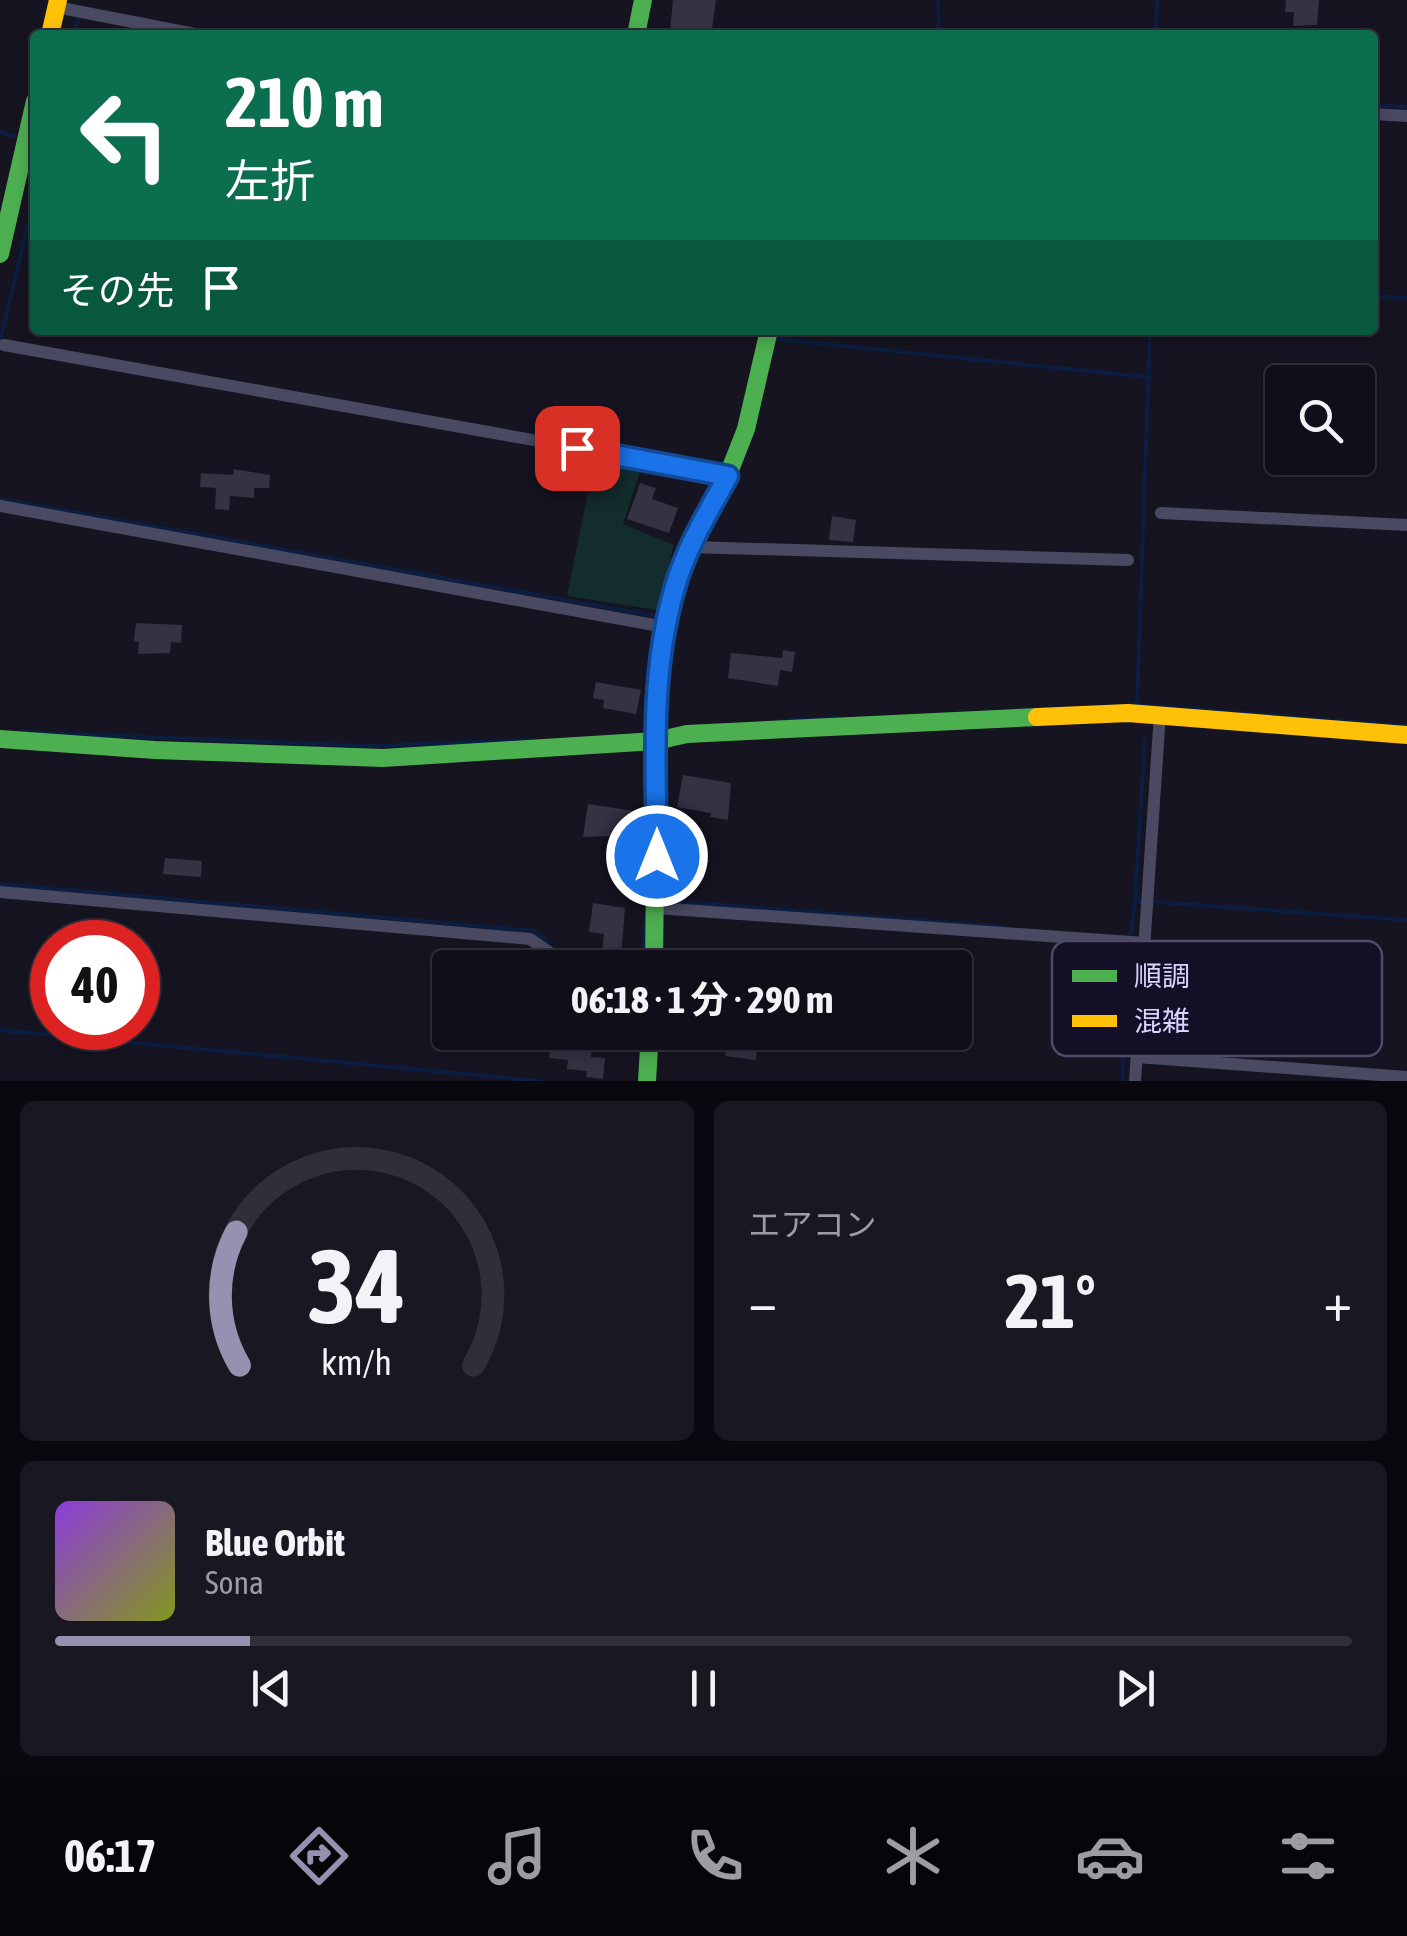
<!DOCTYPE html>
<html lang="ja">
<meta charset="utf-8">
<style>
:root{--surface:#100f19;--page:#191822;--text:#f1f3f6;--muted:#9c9ca2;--line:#302f38;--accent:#9591b1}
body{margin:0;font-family:"Asap Condensed","Noto Sans JP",sans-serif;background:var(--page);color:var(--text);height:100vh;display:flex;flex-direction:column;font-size:38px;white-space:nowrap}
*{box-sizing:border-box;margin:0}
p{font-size:32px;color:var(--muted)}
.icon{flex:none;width:55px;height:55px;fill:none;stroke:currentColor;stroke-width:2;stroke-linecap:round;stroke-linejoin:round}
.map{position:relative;height:1081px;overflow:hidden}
.panel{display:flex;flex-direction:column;gap:20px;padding:20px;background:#09080e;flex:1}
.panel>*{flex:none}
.hud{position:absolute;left:30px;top:30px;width:1348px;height:305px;border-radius:10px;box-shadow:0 5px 15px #0003,0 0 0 2px var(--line);background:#0b6e4f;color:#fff;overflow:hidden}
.buttons{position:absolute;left:1265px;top:365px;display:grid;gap:20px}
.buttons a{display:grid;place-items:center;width:110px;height:110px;border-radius:10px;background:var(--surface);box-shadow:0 5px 15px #0003,0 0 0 2px var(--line);font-size:50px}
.speed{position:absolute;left:30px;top:920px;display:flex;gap:20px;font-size:50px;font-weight:700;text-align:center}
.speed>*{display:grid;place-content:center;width:130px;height:130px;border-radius:50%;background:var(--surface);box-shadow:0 5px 15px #0003,0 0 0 2px var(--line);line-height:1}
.speed .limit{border:15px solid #d22;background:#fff;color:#111}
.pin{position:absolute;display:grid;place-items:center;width:85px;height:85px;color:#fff;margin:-42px;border-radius:20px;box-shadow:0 5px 15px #0006}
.me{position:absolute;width:110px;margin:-55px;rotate:0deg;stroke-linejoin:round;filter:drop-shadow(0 0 8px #0008)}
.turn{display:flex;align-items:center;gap:35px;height:210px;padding:0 30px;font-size:45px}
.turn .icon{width:130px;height:130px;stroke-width:2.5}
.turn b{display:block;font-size:70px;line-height:85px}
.then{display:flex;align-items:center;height:95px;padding:0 30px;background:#0003;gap:20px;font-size:38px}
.big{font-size:75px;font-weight:700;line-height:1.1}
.panel .card{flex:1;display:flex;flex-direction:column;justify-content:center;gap:15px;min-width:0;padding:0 35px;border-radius:15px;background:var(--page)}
.panel .dial{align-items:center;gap:0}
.dial svg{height:260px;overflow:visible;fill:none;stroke:var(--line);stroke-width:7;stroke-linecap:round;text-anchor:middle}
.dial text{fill:var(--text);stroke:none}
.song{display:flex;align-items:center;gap:30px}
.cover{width:120px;height:120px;border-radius:15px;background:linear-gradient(135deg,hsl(270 70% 55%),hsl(70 70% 35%))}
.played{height:10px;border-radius:5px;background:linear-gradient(90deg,var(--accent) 15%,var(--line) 15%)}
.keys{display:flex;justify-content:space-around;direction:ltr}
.heat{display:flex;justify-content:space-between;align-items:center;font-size:55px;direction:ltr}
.panel .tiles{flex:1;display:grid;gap:20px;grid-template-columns:1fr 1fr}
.card:last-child{grid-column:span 2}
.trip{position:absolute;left:432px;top:950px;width:540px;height:100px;border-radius:10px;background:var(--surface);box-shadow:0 5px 15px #0003,0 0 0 2px var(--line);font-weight:700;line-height:100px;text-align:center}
.dock{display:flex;height:160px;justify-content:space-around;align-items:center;background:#06060a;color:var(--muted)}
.dock .icon{width:70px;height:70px}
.dock .selected{color:var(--accent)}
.dock b{font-size:45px;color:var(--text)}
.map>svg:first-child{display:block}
.green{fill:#132c2d}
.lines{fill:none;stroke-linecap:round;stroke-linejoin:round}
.stream{stroke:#0b1e41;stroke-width:4}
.building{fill:#343243}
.street{stroke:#4a4962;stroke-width:12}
.fast{stroke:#4caf50;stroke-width:18}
.slow{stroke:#ffc107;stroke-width:18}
.route-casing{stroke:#114b97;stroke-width:25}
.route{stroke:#1a73e8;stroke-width:18}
.key{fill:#130f26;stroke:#4e4a67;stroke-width:2.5}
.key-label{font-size:28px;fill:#d9d4ff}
</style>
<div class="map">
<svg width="1407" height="1081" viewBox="0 0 1407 1081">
<rect width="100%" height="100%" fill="#161421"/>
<path class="green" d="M 595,457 L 642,466 L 623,524 L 674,545 L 657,610 L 567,596 Z"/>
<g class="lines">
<path class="stream" d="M 938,0 L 939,35
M 74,35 L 79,15
M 1156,35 L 1157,0
M 1372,105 L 1407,107
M 0,132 L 14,136
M 1372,296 L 1407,298
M 726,330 L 760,336
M 774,339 L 1147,377
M 0,341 L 35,195
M 0,499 L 655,616
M 1128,704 L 1407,726
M 1137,704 L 1150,330
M 778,721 L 838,718
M 24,732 L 368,746 L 530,740
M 0,884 L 535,931 L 550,946
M 1135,899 L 1145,739
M 659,900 L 1003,927
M 1156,902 L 1407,920
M 1128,936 L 1131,936 L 1135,900 L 1140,901
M 562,954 L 642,963 L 646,918
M 0,1030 L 539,1081
M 1122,1081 L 1131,946"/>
</g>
<path class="building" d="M 673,0 L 716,0 L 711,35 L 670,31 Z
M 1286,0 L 1319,0 L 1317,25 L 1293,26 L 1294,12 L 1285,12 Z
M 234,469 L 270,475 L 269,488 L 254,488 L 254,498 L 230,496 L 229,510 L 215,509 L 216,488 L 200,487 L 201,473 L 233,475 Z
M 640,483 L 656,488 L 652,499 L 678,508 L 669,533 L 627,519 Z
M 832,516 L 856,520 L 853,542 L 829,540 Z
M 136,623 L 182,625 L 181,643 L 171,642 L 170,653 L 138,654 L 139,642 L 134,641 Z
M 783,650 L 795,652 L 792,672 L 780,670 L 778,686 L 728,678 L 731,653 L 782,658 Z
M 596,682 L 641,690 L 636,714 L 603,708 L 604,700 L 593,698 Z
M 683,775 L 731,783 L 728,820 L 710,817 L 711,813 L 677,807 Z
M 588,804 L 642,812 L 638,835 L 611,831 L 611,836 L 583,837 Z
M 165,858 L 202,861 L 201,877 L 163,874 Z
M 593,903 L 625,908 L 621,956 L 602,953 L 604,934 L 589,932 Z
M 552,1032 L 568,1032 L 566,1043 L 592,1046 L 591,1057 L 605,1058 L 603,1079 L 586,1077 L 587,1071 L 567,1069 L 568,1060 L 549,1058 Z
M 710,1032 L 759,1034 L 756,1060 L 725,1056 L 726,1048 L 709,1046 Z"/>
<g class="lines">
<path class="street" d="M 56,7 L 200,35
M 1372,114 L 1407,116
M 4,345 L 728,475
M 0,506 L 665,627
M 1161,513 L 1407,525
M 691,547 L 1128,560
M 0,892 L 530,939 L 563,962 L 609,968
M 656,908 L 1145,943
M 1137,1057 L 1407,1077
M 1135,1081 L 1160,714"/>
<path class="fast" d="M 636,35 L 643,0
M 0,254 L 35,101
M 0,739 L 155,750 L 383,758 L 656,741 L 687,734 L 1037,717
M 654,968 L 657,682 L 665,627 L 682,566 L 728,475 L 746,429 L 769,330
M 647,1081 L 650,1032"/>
<path class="slow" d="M 50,35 L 58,0
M 1037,717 L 1128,713 L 1407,735"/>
</g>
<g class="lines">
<defs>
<path id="route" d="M 577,448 L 728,476 C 708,512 686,548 675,587 C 649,675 656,767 657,856"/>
</defs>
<use href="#route" class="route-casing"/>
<use href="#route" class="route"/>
</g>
<rect x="1052" y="941" width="330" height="115" rx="15" class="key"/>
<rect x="1072" y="970" width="45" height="12" fill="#4caf50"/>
<rect x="1072" y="1015" width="45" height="12" fill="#ffc107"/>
<g class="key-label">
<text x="1134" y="986">順調</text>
<text x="1134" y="1031">混雑</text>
</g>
</svg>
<div class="buttons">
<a><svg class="icon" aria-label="search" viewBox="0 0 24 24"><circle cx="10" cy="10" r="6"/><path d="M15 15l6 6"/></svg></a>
</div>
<div class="speed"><div class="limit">40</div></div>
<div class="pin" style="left:577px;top:448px;background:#d93025"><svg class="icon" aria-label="arrive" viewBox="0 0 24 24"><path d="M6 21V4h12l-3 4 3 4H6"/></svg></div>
<svg class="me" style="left:657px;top:856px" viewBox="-20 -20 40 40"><circle r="17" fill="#1a73e8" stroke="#fff" stroke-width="3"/><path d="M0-11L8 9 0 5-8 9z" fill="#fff"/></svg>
<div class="trip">06:18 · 1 分 · 290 m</div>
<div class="hud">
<div class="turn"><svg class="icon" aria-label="left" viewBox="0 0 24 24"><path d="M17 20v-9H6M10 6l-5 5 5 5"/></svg><div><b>210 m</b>左折</div></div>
<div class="then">その先<svg class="icon" aria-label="arrive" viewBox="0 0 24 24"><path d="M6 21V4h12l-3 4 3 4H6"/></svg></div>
</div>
</div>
<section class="panel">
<div class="tiles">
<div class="card dial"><svg viewBox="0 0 100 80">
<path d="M14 69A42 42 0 1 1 86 69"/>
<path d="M14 69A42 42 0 0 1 13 28" stroke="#9591b1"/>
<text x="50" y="56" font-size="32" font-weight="700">34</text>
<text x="50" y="72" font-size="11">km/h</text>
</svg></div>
<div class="card"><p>エアコン</p>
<div class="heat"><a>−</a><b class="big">21°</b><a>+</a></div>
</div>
<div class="card">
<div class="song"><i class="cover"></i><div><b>Blue Orbit</b><p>Sona</p></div></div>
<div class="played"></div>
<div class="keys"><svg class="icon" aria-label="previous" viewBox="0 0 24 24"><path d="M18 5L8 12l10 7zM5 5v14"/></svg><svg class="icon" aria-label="pause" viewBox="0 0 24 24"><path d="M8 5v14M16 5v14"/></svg><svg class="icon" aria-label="next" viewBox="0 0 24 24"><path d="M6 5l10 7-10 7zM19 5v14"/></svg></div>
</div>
</div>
</section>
<nav class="dock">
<b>06:17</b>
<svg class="icon selected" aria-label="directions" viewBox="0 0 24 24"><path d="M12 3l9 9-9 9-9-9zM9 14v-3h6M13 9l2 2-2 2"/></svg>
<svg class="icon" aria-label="music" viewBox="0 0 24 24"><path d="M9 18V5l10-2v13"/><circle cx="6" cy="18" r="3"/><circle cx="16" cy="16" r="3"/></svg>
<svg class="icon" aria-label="phone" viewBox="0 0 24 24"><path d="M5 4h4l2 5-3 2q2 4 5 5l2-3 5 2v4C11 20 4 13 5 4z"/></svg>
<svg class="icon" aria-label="climate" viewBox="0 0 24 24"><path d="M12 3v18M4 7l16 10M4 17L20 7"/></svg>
<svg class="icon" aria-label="car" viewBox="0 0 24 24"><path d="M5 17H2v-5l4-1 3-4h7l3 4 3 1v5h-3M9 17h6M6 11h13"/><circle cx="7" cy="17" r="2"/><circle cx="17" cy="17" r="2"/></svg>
<svg class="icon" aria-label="filters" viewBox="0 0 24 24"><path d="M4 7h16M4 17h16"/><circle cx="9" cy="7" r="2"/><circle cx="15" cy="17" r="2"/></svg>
</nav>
